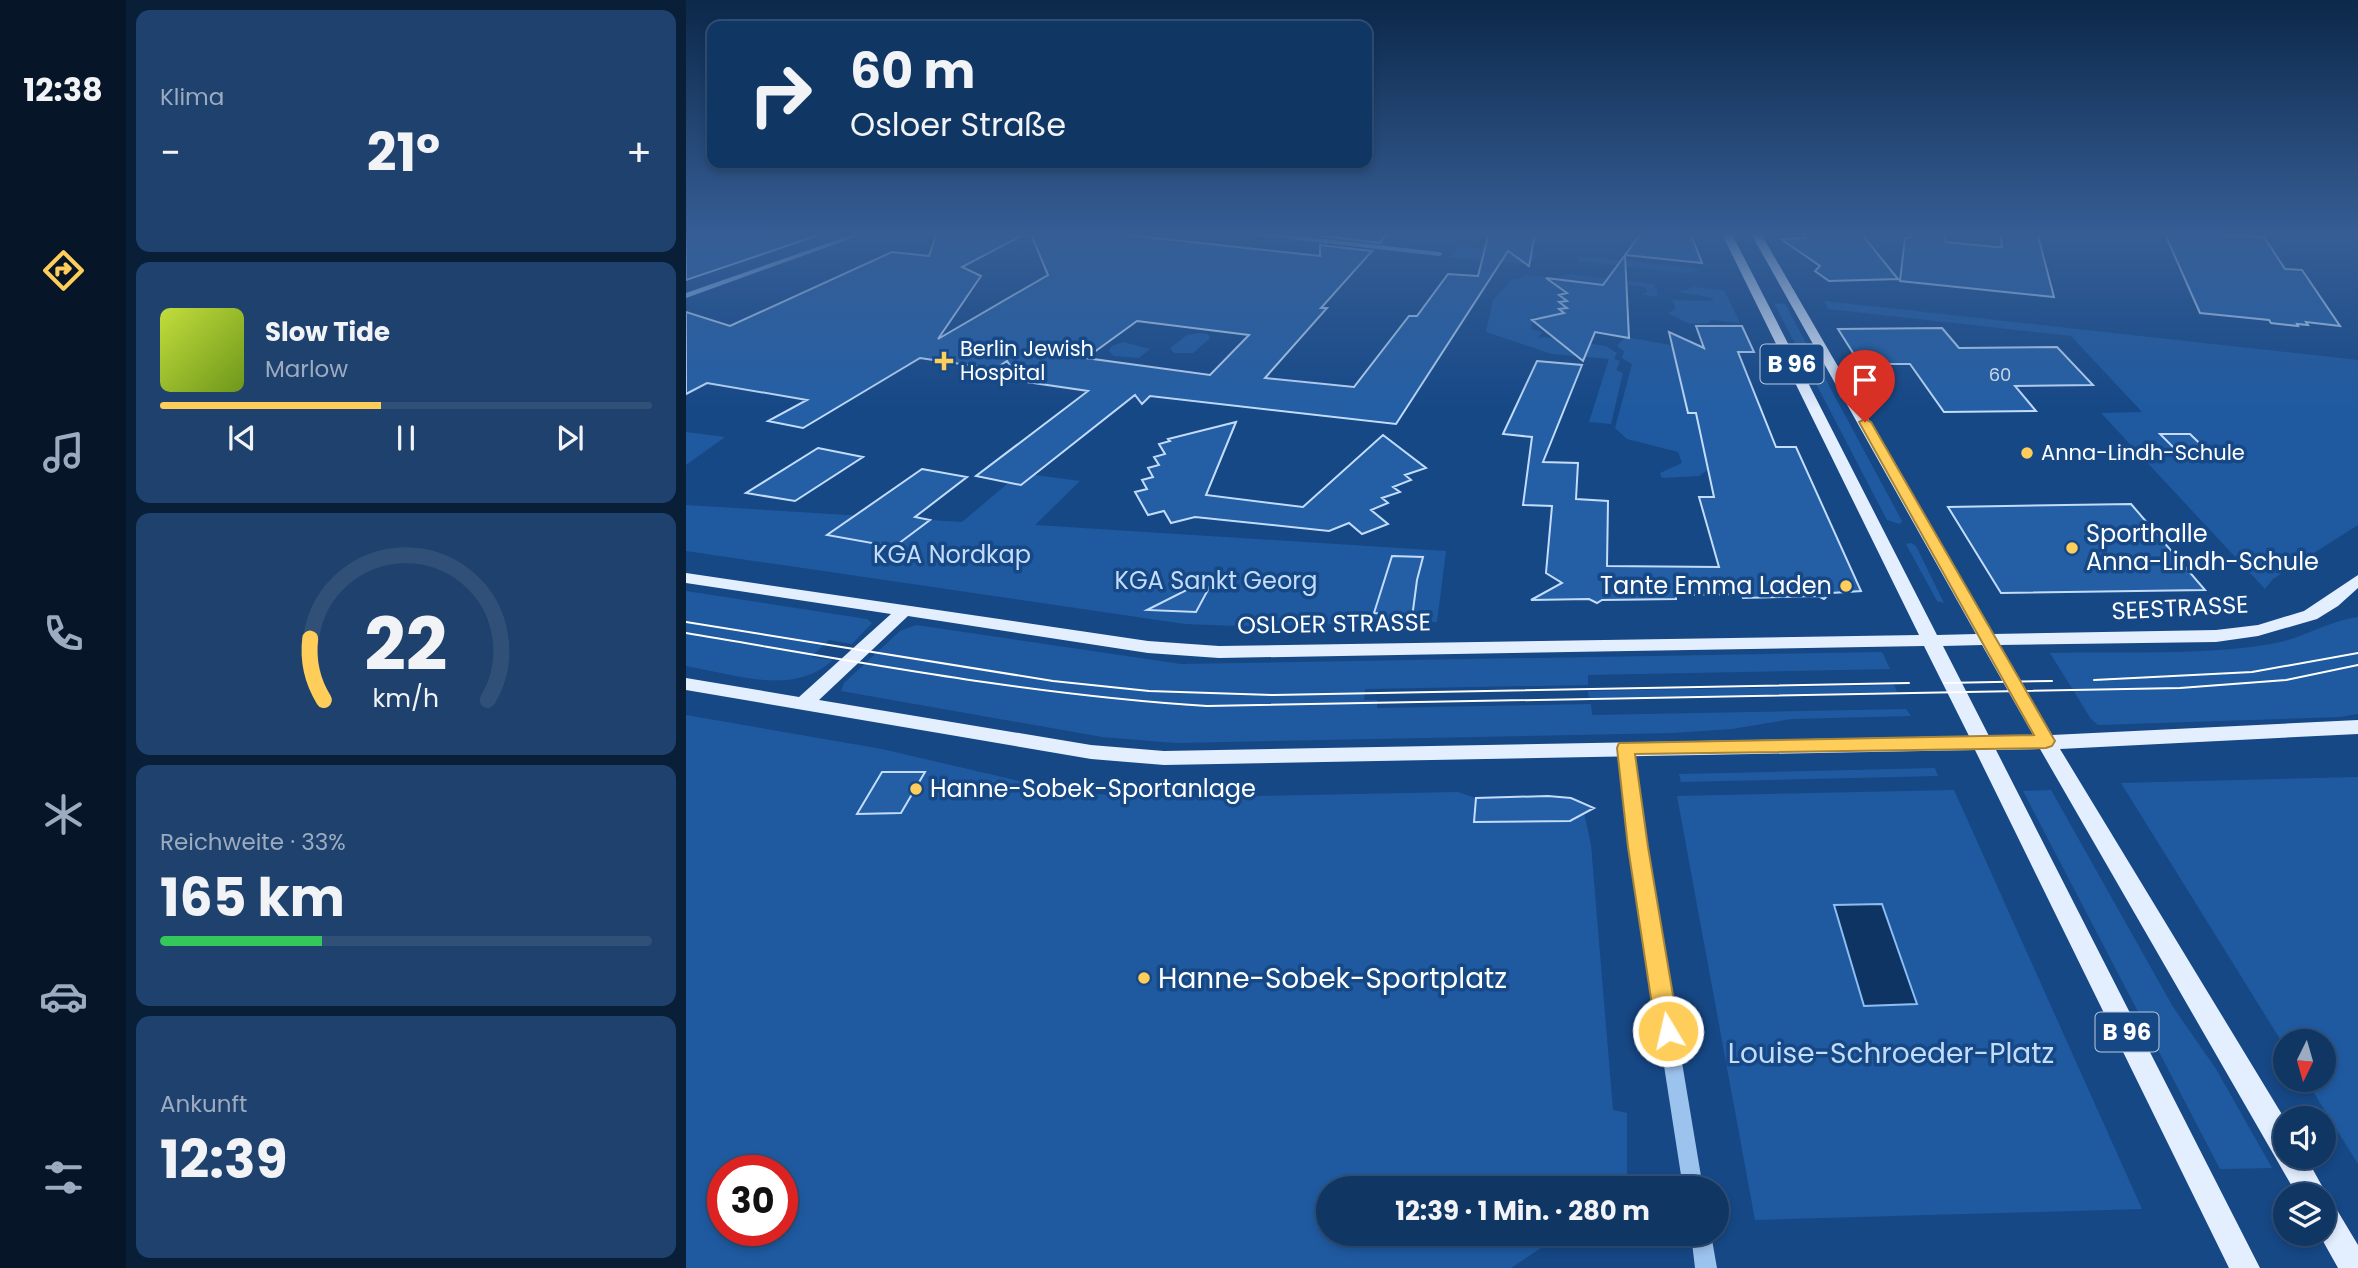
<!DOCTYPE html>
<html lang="de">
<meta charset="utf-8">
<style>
:root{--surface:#103664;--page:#1e416d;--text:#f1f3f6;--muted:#9cabbf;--line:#305078;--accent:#ffcd59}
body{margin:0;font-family:Poppins,sans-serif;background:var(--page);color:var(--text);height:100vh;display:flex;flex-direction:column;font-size:26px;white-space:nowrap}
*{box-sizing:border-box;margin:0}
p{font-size:23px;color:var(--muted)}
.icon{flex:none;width:38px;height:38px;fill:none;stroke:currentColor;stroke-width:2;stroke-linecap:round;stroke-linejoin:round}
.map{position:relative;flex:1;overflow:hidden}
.drawer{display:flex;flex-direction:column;gap:10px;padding:10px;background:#091e37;width:560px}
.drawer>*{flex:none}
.top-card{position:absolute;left:21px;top:21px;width:665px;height:147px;border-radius:14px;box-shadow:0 4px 10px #0003,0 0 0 2px var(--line);background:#103664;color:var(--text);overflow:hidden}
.needle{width:46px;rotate:185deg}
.buttons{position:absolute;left:1587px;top:1029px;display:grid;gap:14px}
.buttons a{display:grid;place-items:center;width:63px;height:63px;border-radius:50%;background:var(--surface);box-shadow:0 4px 10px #0003,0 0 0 2px var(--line);font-size:35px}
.speed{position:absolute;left:21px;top:1155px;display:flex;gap:14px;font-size:35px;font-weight:700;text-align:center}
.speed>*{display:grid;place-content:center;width:91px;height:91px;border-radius:50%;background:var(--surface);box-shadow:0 4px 10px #0003,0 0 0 2px var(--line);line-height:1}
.speed .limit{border:10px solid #d22;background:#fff;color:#111}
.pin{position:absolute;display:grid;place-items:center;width:60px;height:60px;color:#fff;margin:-72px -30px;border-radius:50% 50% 50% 0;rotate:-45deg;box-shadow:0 0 7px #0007}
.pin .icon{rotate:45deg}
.me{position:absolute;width:77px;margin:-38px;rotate:351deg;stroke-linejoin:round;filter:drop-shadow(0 0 5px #0008)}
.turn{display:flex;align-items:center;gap:24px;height:147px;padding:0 28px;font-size:32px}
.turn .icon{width:91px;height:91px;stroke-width:2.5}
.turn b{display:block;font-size:49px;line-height:60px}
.big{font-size:52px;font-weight:700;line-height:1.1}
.drawer .tile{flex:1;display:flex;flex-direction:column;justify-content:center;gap:10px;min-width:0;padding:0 24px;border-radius:14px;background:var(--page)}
.drawer .dial{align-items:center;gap:0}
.dial svg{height:182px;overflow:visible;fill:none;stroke:var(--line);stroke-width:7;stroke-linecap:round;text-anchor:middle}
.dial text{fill:var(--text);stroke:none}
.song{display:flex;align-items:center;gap:21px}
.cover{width:84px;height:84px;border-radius:10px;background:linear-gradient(135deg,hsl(70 70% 55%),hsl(80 70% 35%))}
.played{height:7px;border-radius:4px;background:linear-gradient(90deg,var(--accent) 45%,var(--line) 45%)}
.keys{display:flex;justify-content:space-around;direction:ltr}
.heat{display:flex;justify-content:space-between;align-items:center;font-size:38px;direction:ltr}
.charge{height:10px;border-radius:5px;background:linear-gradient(90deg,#34c759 33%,var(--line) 0)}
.trip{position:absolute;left:630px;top:1176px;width:413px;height:70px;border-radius:35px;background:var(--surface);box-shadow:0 4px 10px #0003,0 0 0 2px var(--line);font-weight:700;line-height:70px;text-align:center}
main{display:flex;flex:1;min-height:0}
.dock{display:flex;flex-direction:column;width:126px;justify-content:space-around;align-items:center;background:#061628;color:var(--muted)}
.dock .icon{width:49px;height:49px}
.dock .on{color:var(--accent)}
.dock b{font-size:32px;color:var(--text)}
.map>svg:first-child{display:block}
.green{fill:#1f5aa0;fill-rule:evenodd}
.water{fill:#0e3464;stroke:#8ebdf1;stroke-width:2}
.building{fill:#245fa5;stroke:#c2dcfa;stroke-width:2;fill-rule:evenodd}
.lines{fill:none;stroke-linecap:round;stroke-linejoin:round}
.minor{fill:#9cc2ee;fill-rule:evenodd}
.major{fill:#e3eeff;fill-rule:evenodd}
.tram{stroke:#fff;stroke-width:2}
.route{fill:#ffcd59;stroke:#a6853a;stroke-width:2}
.poi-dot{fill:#ffcd59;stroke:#164886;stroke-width:2.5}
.labels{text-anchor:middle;stroke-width:7;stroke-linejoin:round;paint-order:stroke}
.far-number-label{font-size:18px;fill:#c8d7e8}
.far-poi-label{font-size:21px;fill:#fff;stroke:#164886;text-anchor:start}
.shield{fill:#164886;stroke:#b9c8db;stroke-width:2}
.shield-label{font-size:23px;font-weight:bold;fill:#fff}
.poi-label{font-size:24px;fill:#fff;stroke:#164886;text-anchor:start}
.park-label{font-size:24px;fill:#c2dcfa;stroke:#164886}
.street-label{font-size:24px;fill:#fff;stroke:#164886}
.near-poi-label{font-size:28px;fill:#fff;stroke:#164886;text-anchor:start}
.near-park-label{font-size:28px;fill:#c2dcfa;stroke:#164886}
</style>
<main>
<nav class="dock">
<b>12:38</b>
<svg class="icon on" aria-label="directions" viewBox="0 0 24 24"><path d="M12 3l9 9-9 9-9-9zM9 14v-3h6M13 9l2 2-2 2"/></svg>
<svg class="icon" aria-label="music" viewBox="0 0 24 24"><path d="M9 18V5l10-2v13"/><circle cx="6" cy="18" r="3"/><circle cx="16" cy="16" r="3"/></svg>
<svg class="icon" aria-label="phone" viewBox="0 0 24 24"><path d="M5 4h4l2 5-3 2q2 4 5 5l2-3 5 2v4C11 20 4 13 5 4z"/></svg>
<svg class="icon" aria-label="climate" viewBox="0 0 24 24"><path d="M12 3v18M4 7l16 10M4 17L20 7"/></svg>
<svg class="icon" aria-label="car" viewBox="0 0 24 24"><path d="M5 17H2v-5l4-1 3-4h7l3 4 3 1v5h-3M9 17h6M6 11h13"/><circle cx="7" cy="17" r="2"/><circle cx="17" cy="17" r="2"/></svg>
<svg class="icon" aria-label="filters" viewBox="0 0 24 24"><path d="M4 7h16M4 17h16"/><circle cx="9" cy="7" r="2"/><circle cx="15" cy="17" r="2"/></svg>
</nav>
<section class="drawer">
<div class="tile"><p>Klima</p>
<div class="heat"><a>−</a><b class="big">21°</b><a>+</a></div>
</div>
<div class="tile">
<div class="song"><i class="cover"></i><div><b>Slow Tide</b><p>Marlow</p></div></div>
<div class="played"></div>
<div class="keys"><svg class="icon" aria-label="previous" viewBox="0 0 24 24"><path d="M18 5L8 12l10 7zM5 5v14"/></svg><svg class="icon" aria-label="pause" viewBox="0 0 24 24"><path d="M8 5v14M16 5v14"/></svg><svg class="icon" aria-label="next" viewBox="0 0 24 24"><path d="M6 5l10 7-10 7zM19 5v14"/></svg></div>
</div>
<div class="tile dial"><svg viewBox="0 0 100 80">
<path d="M14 69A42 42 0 1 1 86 69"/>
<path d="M14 69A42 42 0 0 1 8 42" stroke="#ffcd59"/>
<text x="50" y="56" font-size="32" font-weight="700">22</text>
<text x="50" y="72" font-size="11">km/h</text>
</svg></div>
<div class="tile"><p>Reichweite · 33%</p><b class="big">165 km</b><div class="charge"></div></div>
<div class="tile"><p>Ankunft</p><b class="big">12:39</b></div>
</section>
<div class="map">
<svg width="1672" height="1268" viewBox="0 0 1672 1268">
<rect width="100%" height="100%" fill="#164886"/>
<path class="green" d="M 772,247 L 779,247 L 851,255 L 847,261 L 837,264 L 763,257 Z
M 893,256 L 1016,269 L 1000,273 L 893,261 Z
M 883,274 L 967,284 L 971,290 L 971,297 L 955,294 L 961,292 L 960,287 L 922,282 L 920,285 L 887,281 L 871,284 L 880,293 L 874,295 L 881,301 L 874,303 L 881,308 L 874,310 L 879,314 L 850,323 L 851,317 L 848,316 L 845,329 L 856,332 L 852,339 L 858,337 L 920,346 L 931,353 L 928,359 L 934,361 L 930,370 L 937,373 L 925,424 L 903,422 L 923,359 L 866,354 L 800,332 L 807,300 L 825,280 L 836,278 L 839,275 L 869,278 Z
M 1008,287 L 1038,290 L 1054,323 L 1025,320 L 1023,323 L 1004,324 L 982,313 L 990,309 L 986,300 L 1025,301 L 1028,298 L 992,292 Z
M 1138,301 L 1672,360 L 1672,525 L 1587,579 L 1579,589 L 1415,413 L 1456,412 L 1385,336 L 1142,309 Z
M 1088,303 L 1099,304 L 1216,521 L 1214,524 L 1201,520 Z
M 512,333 L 522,334 L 524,338 L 507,353 L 488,353 L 484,348 L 501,335 Z
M 939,337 L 990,346 L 1000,383 L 994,384 L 997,384 L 996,393 L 1000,394 L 999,403 L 1012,413 L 1014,418 L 1011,419 L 1023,469 L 1013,476 L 976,478 L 974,473 L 996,463 L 992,452 L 941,439 L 929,428 L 946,364 L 936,358 L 938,351 L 931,346 Z
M 437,342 L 464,349 L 453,358 L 428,356 L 423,351 L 426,346 Z
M 0,432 L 39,437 L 0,465 Z
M 334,473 L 394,481 L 349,525 L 760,551 L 751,622 L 552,626 L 499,624 L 0,551 L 0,505 L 276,522 Z
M 1225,543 L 1230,546 L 1258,603 L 1251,601 L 1220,544 Z
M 0,591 L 181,619 L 186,623 L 166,644 L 143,640 L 125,657 L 147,660 C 107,697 48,674 0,666 Z
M 1672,617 L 1672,714 L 1654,717 L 1412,725 L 1405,719 L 1364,653 C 1437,651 1513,656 1585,644 C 1616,639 1642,621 1672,617 Z
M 230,625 L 495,664 L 1196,652 L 1204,669 L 902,675 L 902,685 L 679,689 L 678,700 L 691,700 L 691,708 L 905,704 L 906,715 L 1220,709 L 1225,716 L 1106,719 L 1046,729 L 986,733 L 490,743 L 416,737 L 155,691 L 158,683 L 214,631 Z
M 1208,685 L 1211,692 L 903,698 L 902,691 Z
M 0,715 L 196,749 L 380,792 L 470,798 L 772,792 L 790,798 L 862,796 L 893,801 L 897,808 L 905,845 L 927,1110 L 941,1113 L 941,1183 L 937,1188 L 642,1188 L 642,1234 L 876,1234 L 825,1268 L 0,1268 ZM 37,1171 L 96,1171 L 96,1230 L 37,1230 Z
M 1249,768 L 1252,776 L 995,782 L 993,774 Z
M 1672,777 L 1672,1164 L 1620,1080 L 1638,1080 L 1638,1041 L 1600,1041 L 1599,1047 L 1435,783 Z
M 1268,790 L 1456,1209 L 1069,1220 L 991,796 Z
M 1365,790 L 1487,1007 L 1530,1069 L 1586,1168 L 1534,1169 L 1337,791 Z"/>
<path class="water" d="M 1196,904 L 1231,1004 L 1178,1006 L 1148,905 Z"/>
<path class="building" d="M 19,232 L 130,232 L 130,236 L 0,280 L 0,235 Z
M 251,232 L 343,232 L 276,267 L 295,276 L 252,339 L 362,275 L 344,232 L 412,232 L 634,256 L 634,245 L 686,251 L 635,308 L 641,308 L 579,378 L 668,387 L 723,316 L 731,316 L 762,274 L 792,276 L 802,237 L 795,232 L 849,234 L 843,266 L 822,251 L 710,424 L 464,396 L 456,404 L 449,395 L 335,485 L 290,476 L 402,391 L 334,381 L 321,361 L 309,369 L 234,358 L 117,428 L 82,421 L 121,400 L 21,383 L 0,394 L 0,312 L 44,326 L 206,252 L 243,256 ZM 451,321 L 563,335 L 524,375 L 400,358 Z
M 635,232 L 703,232 L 694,243 L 635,236 Z
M 956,232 L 1004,232 L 1016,263 L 939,255 L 943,338 L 909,332 L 897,361 L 846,320 L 878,313 L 873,309 L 881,308 L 873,302 L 881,301 L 873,295 L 881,293 L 860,278 L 917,285 Z
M 1116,232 L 1174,232 L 1212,279 L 1143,281 L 1129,271 L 1134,266 L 1095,239 L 1120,238 Z
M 1224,232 L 1259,232 L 1260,242 L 1310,247 L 1316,247 L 1314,232 L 1351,232 L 1368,297 L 1214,281 L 1219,238 L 1224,238 Z
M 1478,232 L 1578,237 L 1599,269 L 1616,270 L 1654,326 L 1620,322 L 1622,325 L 1611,324 L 1612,326 L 1585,323 L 1583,320 L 1514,313 Z
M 1010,326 L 1056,326 L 1068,352 L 1052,352 L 1090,447 L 1110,447 L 1175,591 L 1145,593 L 1138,599 L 1132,596 L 1057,598 L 1056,594 L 990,595 L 990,599 L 916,600 L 911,603 L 903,599 L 845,600 L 876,583 L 860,573 L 866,506 L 837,505 L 846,437 L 817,434 L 851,361 L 896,365 L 857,462 L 892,463 L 890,499 L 922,501 L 921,566 L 1033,567 L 1013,497 L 1028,497 L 1010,413 L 1002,413 L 983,332 L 1018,348 Z
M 1256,328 L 1273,348 L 1371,347 L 1407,385 L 1329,386 L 1350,411 L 1258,412 L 1224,364 L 1174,364 L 1152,329 Z
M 550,422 L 520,495 L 617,507 L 697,435 L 740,468 L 719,475 L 725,480 L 707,487 L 714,492 L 696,498 L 702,503 L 685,510 L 702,524 L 676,534 L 663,523 L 643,531 L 509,517 L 485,523 L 478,511 L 462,515 L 449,492 L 461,489 L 456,480 L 467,477 L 462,468 L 473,465 L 468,457 L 479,454 L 473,444 L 484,441 L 482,439 Z
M 1474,434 L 1504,434 L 1530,459 L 1499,459 Z
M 132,448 L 177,457 L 109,501 L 60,493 Z
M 236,469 L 281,477 L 229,517 L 244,520 L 208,547 L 141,535 Z
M 1445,504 L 1519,590 L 1315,593 L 1262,507 Z
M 706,556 L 737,557 L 731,580 L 726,618 L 699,618 L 699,614 L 688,613 Z
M 530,575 L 510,612 L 461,610 Z
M 196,772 L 239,772 L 215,813 L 171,814 Z
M 862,796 L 885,798 L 908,808 L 884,821 L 788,822 L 790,798 Z"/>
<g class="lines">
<path class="minor" d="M 174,232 L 183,232 L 0,298 L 0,293 Z
M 553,232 L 575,232 L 754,252 L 757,254 L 754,256 L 556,234 Z
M 940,743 L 945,745 L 947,748 L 960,847 L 1017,1188 L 997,1188 L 944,847 L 933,748 L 935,745 Z
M 1005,1234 L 1025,1234 L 1031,1268 L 1009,1268 Z"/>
<path class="major" d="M 1035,232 L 1045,232 L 1251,635 L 1290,634 L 1064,232 L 1074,232 L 1307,634 L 1530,630 L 1572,625 L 1618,611 L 1672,575 L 1672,588 L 1652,606 L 1631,619 L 1572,636 L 1530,642 L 1314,645 L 1366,735 L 1672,720 L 1672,734 L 1374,749 L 1600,1121 L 1600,1157 L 1620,1157 L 1641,1195 L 1639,1201 L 1648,1205 L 1672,1245 L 1672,1268 L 1652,1268 L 1633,1234 L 1638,1234 L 1638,1195 L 1611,1195 L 1354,749 L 1310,750 L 1574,1268 L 1543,1268 L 1289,750 L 478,765 L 405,759 L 0,690 L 0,678 L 113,697 L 205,614 L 0,583 L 0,573 L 462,641 L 533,646 L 1233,635 ZM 222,616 L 462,653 L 533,658 L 1238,646 L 1283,736 L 478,751 L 405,745 L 133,700 ZM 1296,645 L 1347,735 L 1303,736 L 1257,646 Z"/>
<path class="tram" d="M 0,622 L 367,681 L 463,691 L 587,695 L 1223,683
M 0,633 C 173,662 345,695 521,706 L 1494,688 L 1600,680 L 1672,665
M 1408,680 L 1566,672 L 1672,653
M 1258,683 L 1366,681"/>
</g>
<linearGradient id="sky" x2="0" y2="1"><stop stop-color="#0c284a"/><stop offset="0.57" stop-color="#365e95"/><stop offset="1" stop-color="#365e95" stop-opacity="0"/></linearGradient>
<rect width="1672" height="410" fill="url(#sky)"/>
<path class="route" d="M 1179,419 L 1185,422 L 1369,741 L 1366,746 L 1360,748 L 949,754 L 962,847 L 993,1031 L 990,1038 L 982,1041 L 973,1038 L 970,1031 L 942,847 L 931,748 L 933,743 L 1348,735 L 1173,422 Z"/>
<g class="poi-dot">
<path d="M254.5 350.5h7v7h7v7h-7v7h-7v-7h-7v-7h7z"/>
<circle cx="1341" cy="453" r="7"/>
<circle cx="1386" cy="548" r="7"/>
<circle cx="1160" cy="586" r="7"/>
<circle cx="230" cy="789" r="7"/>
<circle cx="458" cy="978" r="7"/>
</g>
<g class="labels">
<g class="far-number-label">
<text x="1314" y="381">60</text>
</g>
<g class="far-poi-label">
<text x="274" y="356">Berlin Jewish<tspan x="274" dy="24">Hospital</tspan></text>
<text x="1355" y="460">Anna-Lindh-Schule</text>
</g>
<g class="shield">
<rect x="1074.5" y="344.5" width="63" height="39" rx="5"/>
<rect x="1409.5" y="1012.5" width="63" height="39" rx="5"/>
</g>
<g class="shield-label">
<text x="1106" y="372">B 96</text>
<text x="1441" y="1040">B 96</text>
</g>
<g class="poi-label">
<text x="1400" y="542">Sporthalle<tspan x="1400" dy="28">Anna-Lindh-Schule</tspan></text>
<text x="1146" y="594" text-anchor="end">Tante Emma Laden</text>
<text x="244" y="797">Hanne-Sobek-Sportanlage</text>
</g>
<g class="park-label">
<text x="266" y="563">KGA Nordkap</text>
<text x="530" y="589">KGA Sankt Georg</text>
</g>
<g class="street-label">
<text transform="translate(1494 608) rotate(-3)" y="8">SEESTRASSE</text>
<text transform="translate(648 624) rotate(-1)" y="8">OSLOER STRASSE</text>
</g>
<g class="near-poi-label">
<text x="472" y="988">Hanne-Sobek-Sportplatz</text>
</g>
<g class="near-park-label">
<text x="1205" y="1063">Louise-Schroeder-Platz</text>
</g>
</g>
</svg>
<div class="buttons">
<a><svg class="needle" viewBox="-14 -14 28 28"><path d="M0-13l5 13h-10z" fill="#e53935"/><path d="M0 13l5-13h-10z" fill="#9cabbf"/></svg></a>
<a><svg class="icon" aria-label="sound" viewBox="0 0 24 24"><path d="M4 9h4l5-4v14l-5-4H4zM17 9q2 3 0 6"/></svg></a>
<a><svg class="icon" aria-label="layers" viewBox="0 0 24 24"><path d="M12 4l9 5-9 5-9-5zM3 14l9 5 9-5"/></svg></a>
</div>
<div class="speed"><div class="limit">30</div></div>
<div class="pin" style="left:1179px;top:422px;background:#d93025"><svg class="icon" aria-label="arrive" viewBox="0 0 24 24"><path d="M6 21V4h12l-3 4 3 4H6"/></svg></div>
<svg class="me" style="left:982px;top:1031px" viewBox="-20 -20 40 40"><circle r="17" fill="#ffcd59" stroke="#fff" stroke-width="3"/><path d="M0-11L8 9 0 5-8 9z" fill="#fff"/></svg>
<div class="trip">12:39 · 1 Min. · 280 m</div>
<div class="top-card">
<div class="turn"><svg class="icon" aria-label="right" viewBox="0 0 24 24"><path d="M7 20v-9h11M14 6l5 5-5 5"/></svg><div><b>60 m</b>Osloer Straße</div></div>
</div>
</div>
</main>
